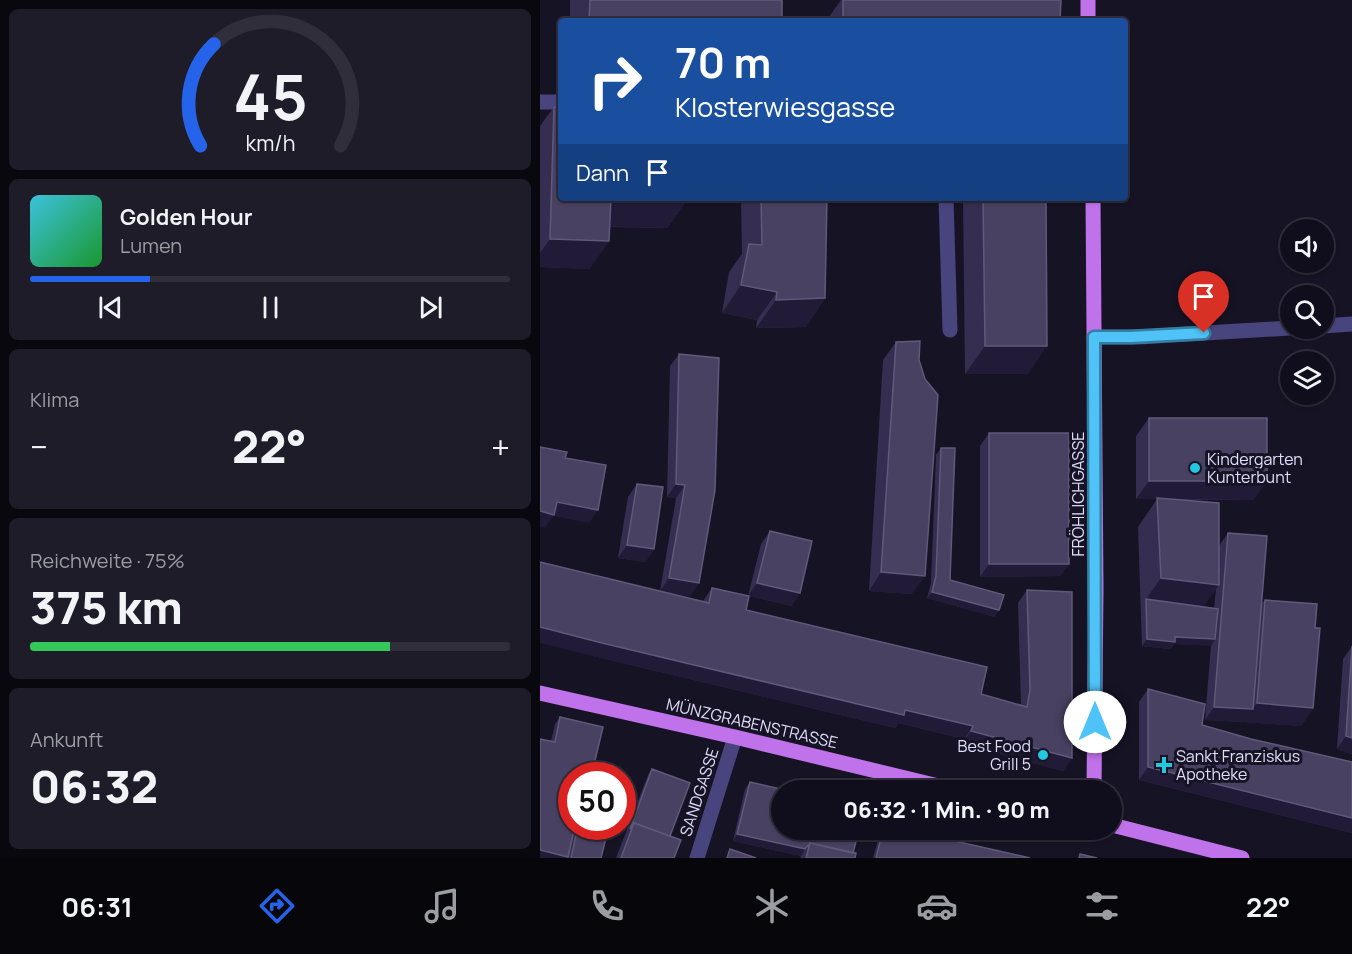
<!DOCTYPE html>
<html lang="de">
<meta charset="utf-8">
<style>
:root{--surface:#100e1c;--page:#1e1c29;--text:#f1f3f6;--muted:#9c9ca3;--line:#302e3b;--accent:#2563eb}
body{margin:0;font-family:Manrope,sans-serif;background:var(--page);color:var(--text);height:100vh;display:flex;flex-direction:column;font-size:22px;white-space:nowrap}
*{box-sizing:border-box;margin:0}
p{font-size:20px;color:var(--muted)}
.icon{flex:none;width:33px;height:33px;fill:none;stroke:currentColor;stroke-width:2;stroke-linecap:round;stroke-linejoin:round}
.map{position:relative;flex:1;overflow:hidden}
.panel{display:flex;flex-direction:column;gap:9px;padding:9px;background:#09080f;width:540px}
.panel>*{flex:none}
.banner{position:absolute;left:18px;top:18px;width:570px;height:183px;border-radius:6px;box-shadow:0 2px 4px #0004,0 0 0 2px var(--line);background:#1a4fa0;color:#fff;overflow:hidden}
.fabs{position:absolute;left:740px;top:219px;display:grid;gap:12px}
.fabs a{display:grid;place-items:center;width:54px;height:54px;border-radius:50%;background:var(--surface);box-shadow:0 2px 4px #0004,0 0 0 2px var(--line);font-size:30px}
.speed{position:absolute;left:18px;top:762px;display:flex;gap:12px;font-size:30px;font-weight:700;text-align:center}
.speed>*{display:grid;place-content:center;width:78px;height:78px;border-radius:50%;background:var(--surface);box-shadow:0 2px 4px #0004,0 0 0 2px var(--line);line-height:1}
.speed .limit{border:9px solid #d22;background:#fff;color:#111}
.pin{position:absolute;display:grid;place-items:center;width:51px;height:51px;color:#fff;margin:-62px -26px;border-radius:50% 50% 50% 0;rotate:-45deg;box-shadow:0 0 6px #0007}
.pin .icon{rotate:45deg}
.me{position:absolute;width:66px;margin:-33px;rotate:0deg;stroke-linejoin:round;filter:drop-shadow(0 0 4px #0008)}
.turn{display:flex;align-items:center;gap:21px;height:126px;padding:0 18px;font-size:27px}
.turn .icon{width:78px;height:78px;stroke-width:2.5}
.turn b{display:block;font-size:42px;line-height:51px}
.then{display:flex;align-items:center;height:57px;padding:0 18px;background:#0003;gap:12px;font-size:22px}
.big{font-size:45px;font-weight:800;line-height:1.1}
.panel .tile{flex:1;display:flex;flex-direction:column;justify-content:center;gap:9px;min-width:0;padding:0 21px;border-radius:9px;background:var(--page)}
.panel .dial{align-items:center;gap:0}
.dial svg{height:156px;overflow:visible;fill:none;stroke:var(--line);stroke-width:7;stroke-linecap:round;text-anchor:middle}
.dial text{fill:var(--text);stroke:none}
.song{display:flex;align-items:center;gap:18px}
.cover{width:72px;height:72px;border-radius:9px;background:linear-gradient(135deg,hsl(190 70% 55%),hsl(130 70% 35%))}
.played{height:6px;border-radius:3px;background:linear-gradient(90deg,var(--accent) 25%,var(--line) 25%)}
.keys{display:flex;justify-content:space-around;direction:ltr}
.heat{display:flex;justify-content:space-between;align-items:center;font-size:33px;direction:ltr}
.charge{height:9px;border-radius:4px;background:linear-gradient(90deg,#34c759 75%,var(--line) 0)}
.trip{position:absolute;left:231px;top:780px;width:351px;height:60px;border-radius:30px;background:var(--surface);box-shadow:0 2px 4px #0004,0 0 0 2px var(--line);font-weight:800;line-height:60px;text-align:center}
.tabs{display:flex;height:96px;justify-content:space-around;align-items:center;background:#06060b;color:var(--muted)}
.tabs .icon{width:42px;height:42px}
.tabs .active{color:var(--accent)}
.tabs b{font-size:27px;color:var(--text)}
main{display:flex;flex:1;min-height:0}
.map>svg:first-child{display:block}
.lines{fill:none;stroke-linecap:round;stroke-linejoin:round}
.minor{stroke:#48447d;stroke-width:15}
.major{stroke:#c072eb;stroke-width:15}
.wall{fill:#362e50;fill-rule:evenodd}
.shaded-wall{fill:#211b37}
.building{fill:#484162;stroke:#60597a;stroke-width:1.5}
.route-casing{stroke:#337fa1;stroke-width:15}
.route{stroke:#4fc3f7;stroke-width:10}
.poi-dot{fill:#22c8df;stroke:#161325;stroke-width:2}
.labels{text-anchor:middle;stroke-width:6;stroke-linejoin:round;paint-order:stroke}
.poi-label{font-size:16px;fill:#e0dcfa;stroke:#161325;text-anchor:start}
.street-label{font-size:16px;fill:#e0dcfa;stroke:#161325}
</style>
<main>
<section class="panel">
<div class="tile dial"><svg viewBox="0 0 100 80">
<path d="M14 69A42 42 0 1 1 86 69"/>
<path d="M14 69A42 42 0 0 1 21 17" stroke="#2563eb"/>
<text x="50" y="56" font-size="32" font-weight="700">45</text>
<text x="50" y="72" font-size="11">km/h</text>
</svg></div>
<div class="tile">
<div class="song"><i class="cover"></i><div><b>Golden Hour</b><p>Lumen</p></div></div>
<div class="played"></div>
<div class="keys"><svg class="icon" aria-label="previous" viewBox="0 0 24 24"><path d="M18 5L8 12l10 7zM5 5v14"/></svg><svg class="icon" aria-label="pause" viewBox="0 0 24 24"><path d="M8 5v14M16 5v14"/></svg><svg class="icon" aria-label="next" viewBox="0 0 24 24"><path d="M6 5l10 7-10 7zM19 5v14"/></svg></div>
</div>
<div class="tile"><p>Klima</p>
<div class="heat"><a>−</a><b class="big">22°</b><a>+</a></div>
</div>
<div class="tile"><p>Reichweite · 75%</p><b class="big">375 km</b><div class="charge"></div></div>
<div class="tile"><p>Ankunft</p><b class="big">06:32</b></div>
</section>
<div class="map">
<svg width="812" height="858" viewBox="0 0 812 858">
<rect width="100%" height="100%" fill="#161325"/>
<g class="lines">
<path class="minor" d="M 0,102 L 21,102
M 406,198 L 410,330
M 783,326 L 812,324
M 554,337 L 599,337 L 750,328
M 157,858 L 195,737"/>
<path class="major" d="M 548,0 L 548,21
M 553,198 L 556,589 L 554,790
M 0,693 L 195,737 L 415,790
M 572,825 L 702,858"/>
</g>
<path class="wall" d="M 30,0 L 242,0 L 242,21 L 30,21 Z
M 301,0 L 521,0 L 520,21 L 286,21 Z
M 14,107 L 147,200 L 127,228 L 69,227 L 69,241 L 49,269 L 0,267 L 0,126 Z
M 201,198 L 287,198 L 285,298 L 266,327 L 216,328 L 217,320 L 182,313 L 189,272 L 202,254 Z
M 423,198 L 506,198 L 488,374 L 425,374 Z
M 356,342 L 379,360 L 372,594 L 329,591 L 343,360 Z
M 139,354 L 159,583 L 150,596 L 120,591 L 136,498 L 127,497 L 130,366 Z
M 609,418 L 714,500 L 633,500 L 679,546 L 688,533 L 721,604 L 725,600 L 775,628 L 773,708 L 761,726 L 704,722 L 665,720 L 671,645 L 634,644 L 630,649 L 602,646 L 598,527 L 617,499 L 596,499 L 596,436 ZM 676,589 L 674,608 L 663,607 Z
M 449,433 L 529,564 L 520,576 L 440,577 L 440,446 Z
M 401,448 L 410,580 L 455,617 L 387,598 L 391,583 L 396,455 Z
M 97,484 L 114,549 L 105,562 L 78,558 L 88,497 Z
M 230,531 L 260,593 L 251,606 L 209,596 L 206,610 L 441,694 L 481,705 L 478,603 L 487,590 L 532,758 L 523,771 L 422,744 L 424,739 L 358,723 L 355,728 L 53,656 L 163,601 L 172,588 L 208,596 L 221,544 Z
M 812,646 L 812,754 L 797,749 L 803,659 Z
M 608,689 L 662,725 L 711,739 L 812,762 L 812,833 L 599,780 L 599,702 Z
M 20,717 L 32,826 L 69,826 L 61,858 L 0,858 L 11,741 L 15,724 Z
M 112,769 L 130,836 L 134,858 L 76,858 L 108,775 Z
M 210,782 L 313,853 L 315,858 L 260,858 L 261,856 L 193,841 L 205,789 Z
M 341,830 L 366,830 L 490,858 L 333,858 Z"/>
<path class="shaded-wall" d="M 70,198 L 147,200 L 127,228 L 51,226 Z
M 10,239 L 69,241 L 49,269 L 0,267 L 0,253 Z
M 201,285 L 237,292 L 217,320 L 182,313 Z
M 285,298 L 266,327 L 216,328 L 236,300 Z
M 445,346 L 507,346 L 488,374 L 425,374 Z
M 609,481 L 727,481 L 714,500 L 596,499 Z
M 136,484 L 145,485 L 136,498 L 127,497 Z
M 17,502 L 58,510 L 49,523 L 13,516 L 5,528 L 0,527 L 0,511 Z
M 87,545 L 114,549 L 105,562 L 78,558 Z
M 449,564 L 529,564 L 520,576 L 440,577 Z
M 341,572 L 385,576 L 372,594 L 329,591 Z
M 129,578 L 159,583 L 150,596 L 120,591 Z
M 621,578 L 679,585 L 659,613 L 606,599 Z
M 217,583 L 260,593 L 251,606 L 208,596 Z
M 392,592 L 459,610 L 455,617 L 387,598 Z
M 0,627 L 365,710 L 433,726 L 424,739 L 358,723 L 355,728 L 53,656 L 0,643 Z
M 635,637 L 675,639 L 671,646 L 634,644 L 630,649 L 602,646 L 607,639 Z
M 717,703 L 773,708 L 761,726 L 704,722 L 665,720 L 674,707 L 713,709 Z
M 431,731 L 532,758 L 523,771 L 422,744 Z
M 806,736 L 812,738 L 812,754 L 797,749 Z
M 608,767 L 812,818 L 812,833 L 599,780 Z
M 197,834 L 265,849 L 261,856 L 193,841 Z
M 0,850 L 28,857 L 27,858 L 0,858 Z"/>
<path class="building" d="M 50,0 L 242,0 L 242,21 L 49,21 Z
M 303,0 L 521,0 L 520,21 L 303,21 Z
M 14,107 L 21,107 L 21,198 L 71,198 L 69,241 L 10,239 Z
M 76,198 L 147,198 L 147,200 Z
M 221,198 L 287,198 L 285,298 L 236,300 L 237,292 L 201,285 L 209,244 L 222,245 Z
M 443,198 L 506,198 L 507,346 L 445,346 Z
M 380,341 L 379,360 L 385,379 L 398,395 L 385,576 L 341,572 L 356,342 Z
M 139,354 L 179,358 L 175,490 L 159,583 L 129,578 L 145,485 L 136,484 Z
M 609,418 L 727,418 L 727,481 L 609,481 Z
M 449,433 L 529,433 L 529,564 L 449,564 Z
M 0,447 L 27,452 L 25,458 L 66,465 L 58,510 L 17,502 L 14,515 L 0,511 Z
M 401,448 L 415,448 L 410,580 L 464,595 L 459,610 L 392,592 L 396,576 Z
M 97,484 L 123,487 L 114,549 L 87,545 Z
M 617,498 L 679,503 L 679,585 L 621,578 Z
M 230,531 L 272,541 L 260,593 L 217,583 Z
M 688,533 L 727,536 L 713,709 L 674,707 Z
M 0,562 L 169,603 L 172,588 L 209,596 L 206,610 L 447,667 L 441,694 L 487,707 L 490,690 L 487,590 L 532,592 L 532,758 L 431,731 L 433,726 L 365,710 L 364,715 L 62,643 L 0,627 Z
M 606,599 L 678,609 L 675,639 L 635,637 L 635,642 L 607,639 Z
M 725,600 L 777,604 L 775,628 L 780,628 L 773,708 L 717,703 Z
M 812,646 L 812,738 L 806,736 Z
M 608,689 L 665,704 L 662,725 L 711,739 L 812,762 L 812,818 L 608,767 Z
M 20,717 L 63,727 L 52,773 L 63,776 L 32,776 L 32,826 L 35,826 L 28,857 L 0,850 L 0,739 L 15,742 Z
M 112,769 L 150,783 L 130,836 L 94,823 L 90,829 Z
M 210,782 L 245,790 L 242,790 L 242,830 L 319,830 L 313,853 L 270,843 L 265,849 L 197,834 Z
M 94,823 L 141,840 L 134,858 L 81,858 Z
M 38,826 L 69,826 L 61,858 L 31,858 Z
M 343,830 L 366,830 L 490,858 L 336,858 Z
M 270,843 L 316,853 L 315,858 L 266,858 Z
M 190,849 L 216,858 L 187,858 Z
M 540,854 L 557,858 L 539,858 Z"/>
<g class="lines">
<defs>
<path id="route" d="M 555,722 L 554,337 L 591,337 L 664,333"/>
</defs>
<use href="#route" class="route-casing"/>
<use href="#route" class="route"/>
</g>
<g class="poi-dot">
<circle cx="655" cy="468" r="6"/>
<circle cx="503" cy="755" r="6"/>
<path d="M621 756h6v6h6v6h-6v6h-6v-6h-6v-6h6z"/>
</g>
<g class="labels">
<g class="poi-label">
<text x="667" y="465">Kindergarten<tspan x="667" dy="18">Kunterbunt</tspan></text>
<text x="491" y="752" text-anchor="end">Best Food<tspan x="491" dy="18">Grill 5</tspan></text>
<text x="636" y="762">Sankt Franziskus<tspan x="636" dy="18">Apotheke</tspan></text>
</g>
<g class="street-label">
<text transform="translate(538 494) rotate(-90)" y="6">FRÖHLICHGASSE</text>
<text transform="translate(212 723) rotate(13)" y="6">MÜNZGRABENSTRASSE</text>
<text transform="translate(159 792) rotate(-72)" y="6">SANDGASSE</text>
</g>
</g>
</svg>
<div class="fabs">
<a><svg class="icon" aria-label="sound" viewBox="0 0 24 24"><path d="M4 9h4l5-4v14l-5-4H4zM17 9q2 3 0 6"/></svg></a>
<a><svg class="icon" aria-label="search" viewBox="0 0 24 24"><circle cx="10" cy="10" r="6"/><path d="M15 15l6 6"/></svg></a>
<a><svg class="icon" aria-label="layers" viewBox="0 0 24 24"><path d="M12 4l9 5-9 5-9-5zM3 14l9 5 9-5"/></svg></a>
</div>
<div class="speed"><div class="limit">50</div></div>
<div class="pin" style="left:664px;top:333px;background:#d93025"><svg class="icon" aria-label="arrive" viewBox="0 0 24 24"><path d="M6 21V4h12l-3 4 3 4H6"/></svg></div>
<svg class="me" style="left:555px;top:722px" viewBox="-20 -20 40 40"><circle r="19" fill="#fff"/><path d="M0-13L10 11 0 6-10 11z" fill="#4fc3f7"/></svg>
<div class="trip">06:32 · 1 Min. · 90 m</div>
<div class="banner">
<div class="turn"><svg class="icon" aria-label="right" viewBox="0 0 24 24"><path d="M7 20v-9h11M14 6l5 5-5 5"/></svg><div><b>70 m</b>Klosterwiesgasse</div></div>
<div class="then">Dann<svg class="icon" aria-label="arrive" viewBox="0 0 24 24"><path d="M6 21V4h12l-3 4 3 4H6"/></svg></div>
</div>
</div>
</main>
<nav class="tabs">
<b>06:31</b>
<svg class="icon active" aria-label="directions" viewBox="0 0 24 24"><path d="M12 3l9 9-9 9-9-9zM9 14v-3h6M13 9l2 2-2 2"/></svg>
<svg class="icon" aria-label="music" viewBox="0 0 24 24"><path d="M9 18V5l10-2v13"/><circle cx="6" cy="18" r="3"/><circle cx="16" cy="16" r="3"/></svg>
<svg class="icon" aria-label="phone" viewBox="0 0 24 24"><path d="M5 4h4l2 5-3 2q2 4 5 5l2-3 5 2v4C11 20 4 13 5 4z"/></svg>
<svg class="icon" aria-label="climate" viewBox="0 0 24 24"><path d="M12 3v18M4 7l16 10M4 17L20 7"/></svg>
<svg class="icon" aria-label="car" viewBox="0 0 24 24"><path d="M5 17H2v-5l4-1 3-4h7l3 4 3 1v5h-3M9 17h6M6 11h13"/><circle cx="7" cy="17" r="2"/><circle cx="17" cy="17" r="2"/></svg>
<svg class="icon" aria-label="filters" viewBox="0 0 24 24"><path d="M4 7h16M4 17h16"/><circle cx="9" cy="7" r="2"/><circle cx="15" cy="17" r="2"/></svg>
<b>22°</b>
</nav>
